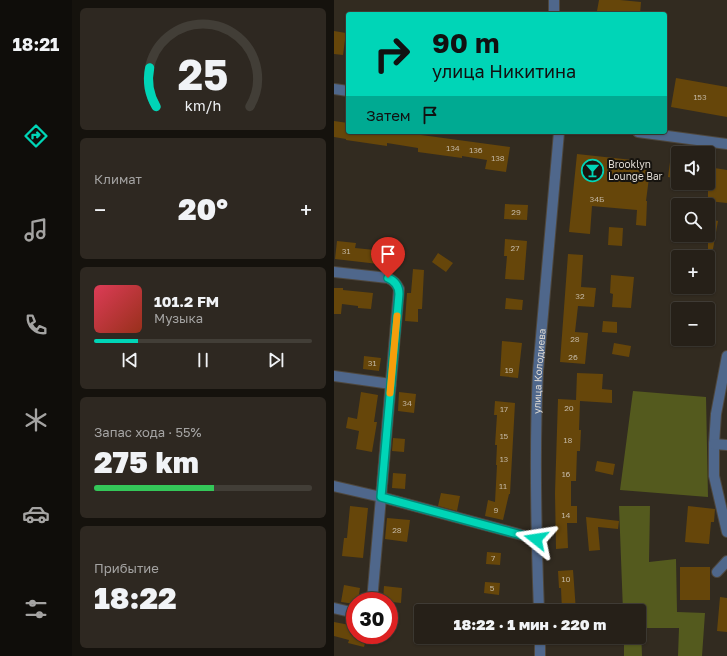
<!DOCTYPE html>
<html lang="ru">
<meta charset="utf-8">
<style>
:root{--surface:#262018;--page:#2e2821;--text:#f1f3f6;--muted:#a4a3a2;--line:#423e37;--accent:#00d5b7}
body{margin:0;font-family:"Golos Text",sans-serif;background:var(--page);color:var(--text);height:100vh;display:flex;flex-direction:column;font-size:15px;white-space:nowrap}
*{box-sizing:border-box;margin:0}
p{font-size:13px;color:var(--muted)}
.icon{flex:none;width:22px;height:22px;fill:none;stroke:currentColor;stroke-width:2;stroke-linecap:round;stroke-linejoin:round}
.map{position:relative;flex:1;overflow:hidden}
.drawer{display:flex;flex-direction:column;gap:8px;padding:8px;background:#15120d;width:262px}
.drawer>*{flex:none}
.hud{position:absolute;left:12px;top:12px;width:321px;height:122px;border-radius:4px;box-shadow:0 1px 3px #0004,0 0 0 1px var(--line);background:#00d5b7;color:#111;overflow:hidden}
.controls{position:absolute;left:337px;top:146px;display:grid;gap:8px}
.controls a{display:grid;place-items:center;width:44px;height:44px;border-radius:4px;background:var(--surface);box-shadow:0 1px 3px #0004,0 0 0 1px var(--line);font-size:20px}
.speed{position:absolute;left:12px;top:592px;display:flex;gap:8px;font-size:20px;font-weight:700;text-align:center}
.speed>*{display:grid;place-content:center;width:52px;height:52px;border-radius:50%;background:var(--surface);box-shadow:0 1px 3px #0004,0 0 0 1px var(--line);line-height:1}
.speed .limit{border:6px solid #d22;background:#fff;color:#111}
.pin{position:absolute;display:grid;place-items:center;width:34px;height:34px;color:#fff;margin:-41px -17px;border-radius:50% 50% 50% 0;rotate:-45deg;box-shadow:0 0 4px #0007}
.pin .icon{rotate:45deg}
.me{position:absolute;width:44px;margin:-22px;rotate:285deg;stroke-linejoin:round;filter:drop-shadow(0 0 3px #0008)}
.turn{display:flex;align-items:center;gap:14px;height:84px;padding:0 20px;font-size:18px}
.turn .icon{width:52px;height:52px;stroke-width:2.5}
.turn b{display:block;font-size:28px;line-height:34px}
.then{display:flex;align-items:center;height:38px;padding:0 20px;background:#0003;gap:8px;font-size:15px}
.big{font-size:30px;font-weight:800;line-height:1.1}
.drawer .tile{flex:1;display:flex;flex-direction:column;justify-content:center;gap:6px;min-width:0;padding:0 14px;border-radius:6px;background:var(--page)}
.drawer .dial{align-items:center;gap:0}
.dial svg{height:104px;overflow:visible;fill:none;stroke:var(--line);stroke-width:7;stroke-linecap:round;text-anchor:middle}
.dial text{fill:var(--text);stroke:none}
.song{display:flex;align-items:center;gap:12px}
.cover{width:48px;height:48px;border-radius:6px;background:linear-gradient(135deg,hsl(350 70% 55%),hsl(10 70% 35%))}
.played{height:4px;border-radius:2px;background:linear-gradient(90deg,var(--accent) 20%,var(--line) 20%)}
.keys{display:flex;justify-content:space-around;direction:ltr}
.heat{display:flex;justify-content:space-between;align-items:center;font-size:22px;direction:ltr}
.charge{height:6px;border-radius:3px;background:linear-gradient(90deg,#34c759 55%,var(--line) 0)}
.trip{position:absolute;left:80px;top:604px;width:232px;height:40px;border-radius:4px;background:var(--surface);box-shadow:0 1px 3px #0004,0 0 0 1px var(--line);font-weight:800;line-height:40px;text-align:center}
main{display:flex;flex:1;min-height:0}
.menu{display:flex;flex-direction:column;width:72px;justify-content:space-around;align-items:center;background:#0f0d0a;color:var(--muted)}
.menu .icon{width:28px;height:28px}
.menu .current{color:var(--accent)}
.menu b{font-size:18px;color:var(--text)}
.map>svg:first-child{display:block}
.green{fill:#545a1e}
.building{fill:#66460a}
.lines{fill:none;stroke-linecap:round;stroke-linejoin:round}
.minor-casing{stroke:#4e473d;stroke-width:12}
.minor{stroke:#4f678b;stroke-width:10}
.route-casing{stroke:#008a77;stroke-width:10}
.route{stroke:#00d5b7;stroke-width:7}
.slow{stroke:#f59e0b;stroke-width:7}
.labels{text-anchor:middle;stroke-width:4;stroke-linejoin:round;paint-order:stroke}
.number-label{font-size:8px;fill:#c1b5a1}
.poi-label{font-size:10px;fill:#dfdad3;stroke:#17140f;text-anchor:start}
.street-label{font-size:10px;fill:#dfdad3;stroke:#17140f}
</style>
<main>
<nav class="menu">
<b>18:21</b>
<svg class="icon current" aria-label="directions" viewBox="0 0 24 24"><path d="M12 3l9 9-9 9-9-9zM9 14v-3h6M13 9l2 2-2 2"/></svg>
<svg class="icon" aria-label="music" viewBox="0 0 24 24"><path d="M9 18V5l10-2v13"/><circle cx="6" cy="18" r="3"/><circle cx="16" cy="16" r="3"/></svg>
<svg class="icon" aria-label="phone" viewBox="0 0 24 24"><path d="M5 4h4l2 5-3 2q2 4 5 5l2-3 5 2v4C11 20 4 13 5 4z"/></svg>
<svg class="icon" aria-label="climate" viewBox="0 0 24 24"><path d="M12 3v18M4 7l16 10M4 17L20 7"/></svg>
<svg class="icon" aria-label="car" viewBox="0 0 24 24"><path d="M5 17H2v-5l4-1 3-4h7l3 4 3 1v5h-3M9 17h6M6 11h13"/><circle cx="7" cy="17" r="2"/><circle cx="17" cy="17" r="2"/></svg>
<svg class="icon" aria-label="filters" viewBox="0 0 24 24"><path d="M4 7h16M4 17h16"/><circle cx="9" cy="7" r="2"/><circle cx="15" cy="17" r="2"/></svg>
</nav>
<section class="drawer">
<div class="tile dial"><svg viewBox="0 0 100 80">
<path d="M14 69A42 42 0 1 1 86 69"/>
<path d="M14 69A42 42 0 0 1 9 39" stroke="#00d5b7"/>
<text x="50" y="56" font-size="32" font-weight="700">25</text>
<text x="50" y="72" font-size="11">km/h</text>
</svg></div>
<div class="tile"><p>Климат</p>
<div class="heat"><a>−</a><b class="big">20°</b><a>+</a></div>
</div>
<div class="tile">
<div class="song"><i class="cover"></i><div><b>101.2 FM</b><p>Музыка</p></div></div>
<div class="played"></div>
<div class="keys"><svg class="icon" aria-label="previous" viewBox="0 0 24 24"><path d="M18 5L8 12l10 7zM5 5v14"/></svg><svg class="icon" aria-label="pause" viewBox="0 0 24 24"><path d="M8 5v14M16 5v14"/></svg><svg class="icon" aria-label="next" viewBox="0 0 24 24"><path d="M6 5l10 7-10 7zM19 5v14"/></svg></div>
</div>
<div class="tile"><p>Запас хода · 55%</p><b class="big">275 km</b><div class="charge"></div></div>
<div class="tile"><p>Прибытие</p><b class="big">18:22</b></div>
</section>
<div class="map">
<svg width="393" height="656" viewBox="0 0 393 656">
<rect width="100%" height="100%" fill="#322b20"/>
<path class="green" d="M 299,391 L 372,397 L 374,497 L 286,490 Z
M 285,506 L 316,506 L 315,562 L 342,559 L 343,612 L 371,613 L 368,656 L 344,656 L 345,628 L 307,628 L 308,656 L 290,656 L 290,637 L 305,637 L 305,611 L 289,611 Z"/>
<path class="building" d="M 265,0 L 286,0 L 307,2 L 306,14 L 277,14 L 263,11 Z
M 0,31 L 12,33 L 9,55 L 0,54 Z
M 342,78 L 393,87 L 393,117 L 337,107 Z
M 0,121 L 14,123 L 14,132 L 65,132 L 176,147 L 172,172 L 151,169 L 153,160 L 128,156 L 128,158 L 84,152 L 84,148 L 53,143 L 53,146 L 12,140 L 12,139 L 0,137 Z
M 338,147 L 344,147 L 344,179 L 334,177 Z
M 243,154 L 317,162 L 312,201 L 313,201 L 312,226 L 302,225 L 303,210 L 258,206 L 256,234 L 235,232 Z
M 374,167 L 393,170 L 393,203 L 374,201 Z
M 171,204 L 194,205 L 193,220 L 170,219 Z
M 374,219 L 384,221 L 379,249 L 374,249 Z
M 275,227 L 289,228 L 288,246 L 274,245 Z
M 171,239 L 193,241 L 190,280 L 171,279 L 173,256 L 170,256 Z
M 3,241 L 22,243 L 21,248 L 41,250 L 41,246 L 55,247 L 53,265 L 1,259 Z
M 104,253 L 119,263 L 112,272 L 98,262 Z
M 234,254 L 249,255 L 247,287 L 262,288 L 260,307 L 244,306 L 241,332 L 254,333 L 251,364 L 226,362 Z
M 79,269 L 90,270 L 88,309 L 84,309 L 84,322 L 71,321 L 73,293 L 77,293 Z
M 277,275 L 300,277 L 297,308 L 278,307 L 279,294 L 276,293 Z
M 0,288 L 9,288 L 9,290 L 39,293 L 37,309 L 24,308 L 24,306 L 8,304 L 7,314 L 0,314 Z
M 172,298 L 189,300 L 188,310 L 171,309 Z
M 269,321 L 283,322 L 283,333 L 268,332 Z
M 168,341 L 188,343 L 184,378 L 166,376 Z
M 280,343 L 297,346 L 295,357 L 278,354 Z
M 30,356 L 47,358 L 45,371 L 29,369 Z
M 243,373 L 269,374 L 268,389 L 278,390 L 278,403 L 246,401 L 245,430 L 247,430 L 246,451 L 243,451 L 242,481 L 237,481 L 237,506 L 243,506 L 243,523 L 233,523 L 234,548 L 222,549 L 221,493 L 224,399 L 242,400 Z
M 27,392 L 44,395 L 40,422 L 43,422 L 38,452 L 22,449 L 25,431 L 12,428 L 14,417 L 23,419 Z
M 65,392 L 82,394 L 80,413 L 64,411 Z
M 161,401 L 181,403 L 176,494 L 175,494 L 169,520 L 151,516 L 154,500 L 161,502 L 163,465 L 162,465 L 163,445 L 161,445 L 163,415 L 160,415 Z
M 59,438 L 71,439 L 70,452 L 58,451 Z
M 263,461 L 281,464 L 279,475 L 261,471 Z
M 59,473 L 72,474 L 71,489 L 58,488 Z
M 107,493 L 126,496 L 123,511 L 104,506 Z
M 16,506 L 34,508 L 29,558 L 8,556 L 10,538 L 13,538 Z
M 354,506 L 381,509 L 380,522 L 377,522 L 375,544 L 351,542 Z
M 252,517 L 285,521 L 284,529 L 264,527 L 266,550 L 255,551 Z
M 53,518 L 76,520 L 73,542 L 51,539 Z
M 153,552 L 167,553 L 166,565 L 152,564 Z
M 346,567 L 376,567 L 376,600 L 346,600 Z
M 239,570 L 242,611 L 228,611 L 227,588 L 225,588 L 224,571 Z
M 151,582 L 166,583 L 165,595 L 150,593 Z
M 10,585 L 26,588 L 24,601 L 21,601 L 21,604 L 7,602 Z
M 50,586 L 68,588 L 67,603 L 49,601 Z
M 386,597 L 393,598 L 393,632 L 383,631 Z
M 0,622 L 21,626 L 21,635 L 33,635 L 30,647 L 14,643 L 15,640 L 0,636 Z"/>
<g class="lines">
<defs>
<g id="minor">
<path d="M 220,14 L 220,0"/>
<path d="M 0,89 L 14,91"/>
<path d="M 304,132 L 393,144"/>
<path d="M 0,272 L 54,278 C 60,281 62,283 65,289 L 38,601"/>
<path d="M 393,356 L 382,414 L 380,444 L 380,476 L 393,532"/>
<path d="M 0,376 L 57,384"/>
<path d="M 380,444 L 393,445"/>
<path d="M 0,486 L 47,497 L 203,539"/>
<path d="M 383,572 L 393,561"/>
<path d="M 0,608 L 21,613"/>
<path id="s1" d="M 205,611 C 202,531 200,451 204,371 L 225,132"/>
<path d="M 206,637 L 206,656"/>
</g>
</defs>
<use href="#minor" class="minor-casing"/>
<use href="#minor" class="minor"/>
</g>
<g class="lines">
<defs>
<path id="route" d="M 54,278 C 61,281 65,286 65,294 L 47,497 L 202,539"/>
</defs>
<use href="#route" class="route-casing"/>
<use href="#route" class="route"/>
<path class="slow" d="M 56,393 L 63,316"/>
</g>
<defs>
<symbol id="bar-ring" viewBox="-11 -11 22 22"><circle r="9.5" fill="#17140f" stroke="#00d5b7" stroke-width="1.5"/><path d="M-6-5H6L.8 .8V4.5H3.5V6h-7V4.5H-.8V.8Z" fill="#00d5b7"/></symbol>
</defs>
<g fill-rule="evenodd">
<use href="#bar-ring" x="246" y="158" width="25" height="25"/>
</g>
<g class="labels">
<g class="number-label">
<text x="366" y="100">153</text>
<text x="119" y="151">134</text>
<text x="142" y="153">136</text>
<text x="164" y="161">138</text>
<text x="263" y="202">34Б</text>
<text x="182" y="215">29</text>
<text x="181" y="251">27</text>
<text x="12" y="254">31</text>
<text x="246" y="299">32</text>
<text x="241" y="342">28</text>
<text x="239" y="360">26</text>
<text x="38" y="366">31</text>
<text x="175" y="373">19</text>
<text x="73" y="406">34</text>
<text x="235" y="411">20</text>
<text x="170" y="412">17</text>
<text x="170" y="439">15</text>
<text x="234" y="443">18</text>
<text x="170" y="462">13</text>
<text x="232" y="477">16</text>
<text x="169" y="489">11</text>
<text x="162" y="513">9</text>
<text x="232" y="518">14</text>
<text x="63" y="533">28</text>
<text x="159" y="561">7</text>
<text x="232" y="582">10</text>
<text x="158" y="591">5</text>
</g>
<g class="poi-label">
<text x="274" y="168">Brooklyn<tspan x="274" dy="12">Lounge Bar</tspan></text>
</g>
<g class="street-label">
<text dy="4" stroke="none"><textPath href="#s1" startOffset="240">улица Колодиева</textPath></text>
</g>
</g>
</svg>
<div class="controls">
<a><svg class="icon" aria-label="sound" viewBox="0 0 24 24"><path d="M4 9h4l5-4v14l-5-4H4zM17 9q2 3 0 6"/></svg></a>
<a><svg class="icon" aria-label="search" viewBox="0 0 24 24"><circle cx="10" cy="10" r="6"/><path d="M15 15l6 6"/></svg></a>
<a>+</a>
<a>−</a>
</div>
<div class="speed"><div class="limit">30</div></div>
<div class="pin" style="left:54px;top:278px;background:#d93025"><svg class="icon" aria-label="arrive" viewBox="0 0 24 24"><path d="M6 21V4h12l-3 4 3 4H6"/></svg></div>
<svg class="me" style="left:202px;top:539px" viewBox="-20 -20 40 40"><path d="M0-17L14 15 0 8-14 15z" fill="#00d5b7" stroke="#fff" stroke-width="4"/></svg>
<div class="trip">18:22 · 1 мин · 220 m</div>
<div class="hud">
<div class="turn"><svg class="icon" aria-label="right" viewBox="0 0 24 24"><path d="M7 20v-9h11M14 6l5 5-5 5"/></svg><div><b>90 m</b>улица Никитина</div></div>
<div class="then">Затем<svg class="icon" aria-label="arrive" viewBox="0 0 24 24"><path d="M6 21V4h12l-3 4 3 4H6"/></svg></div>
</div>
</div>
</main>
